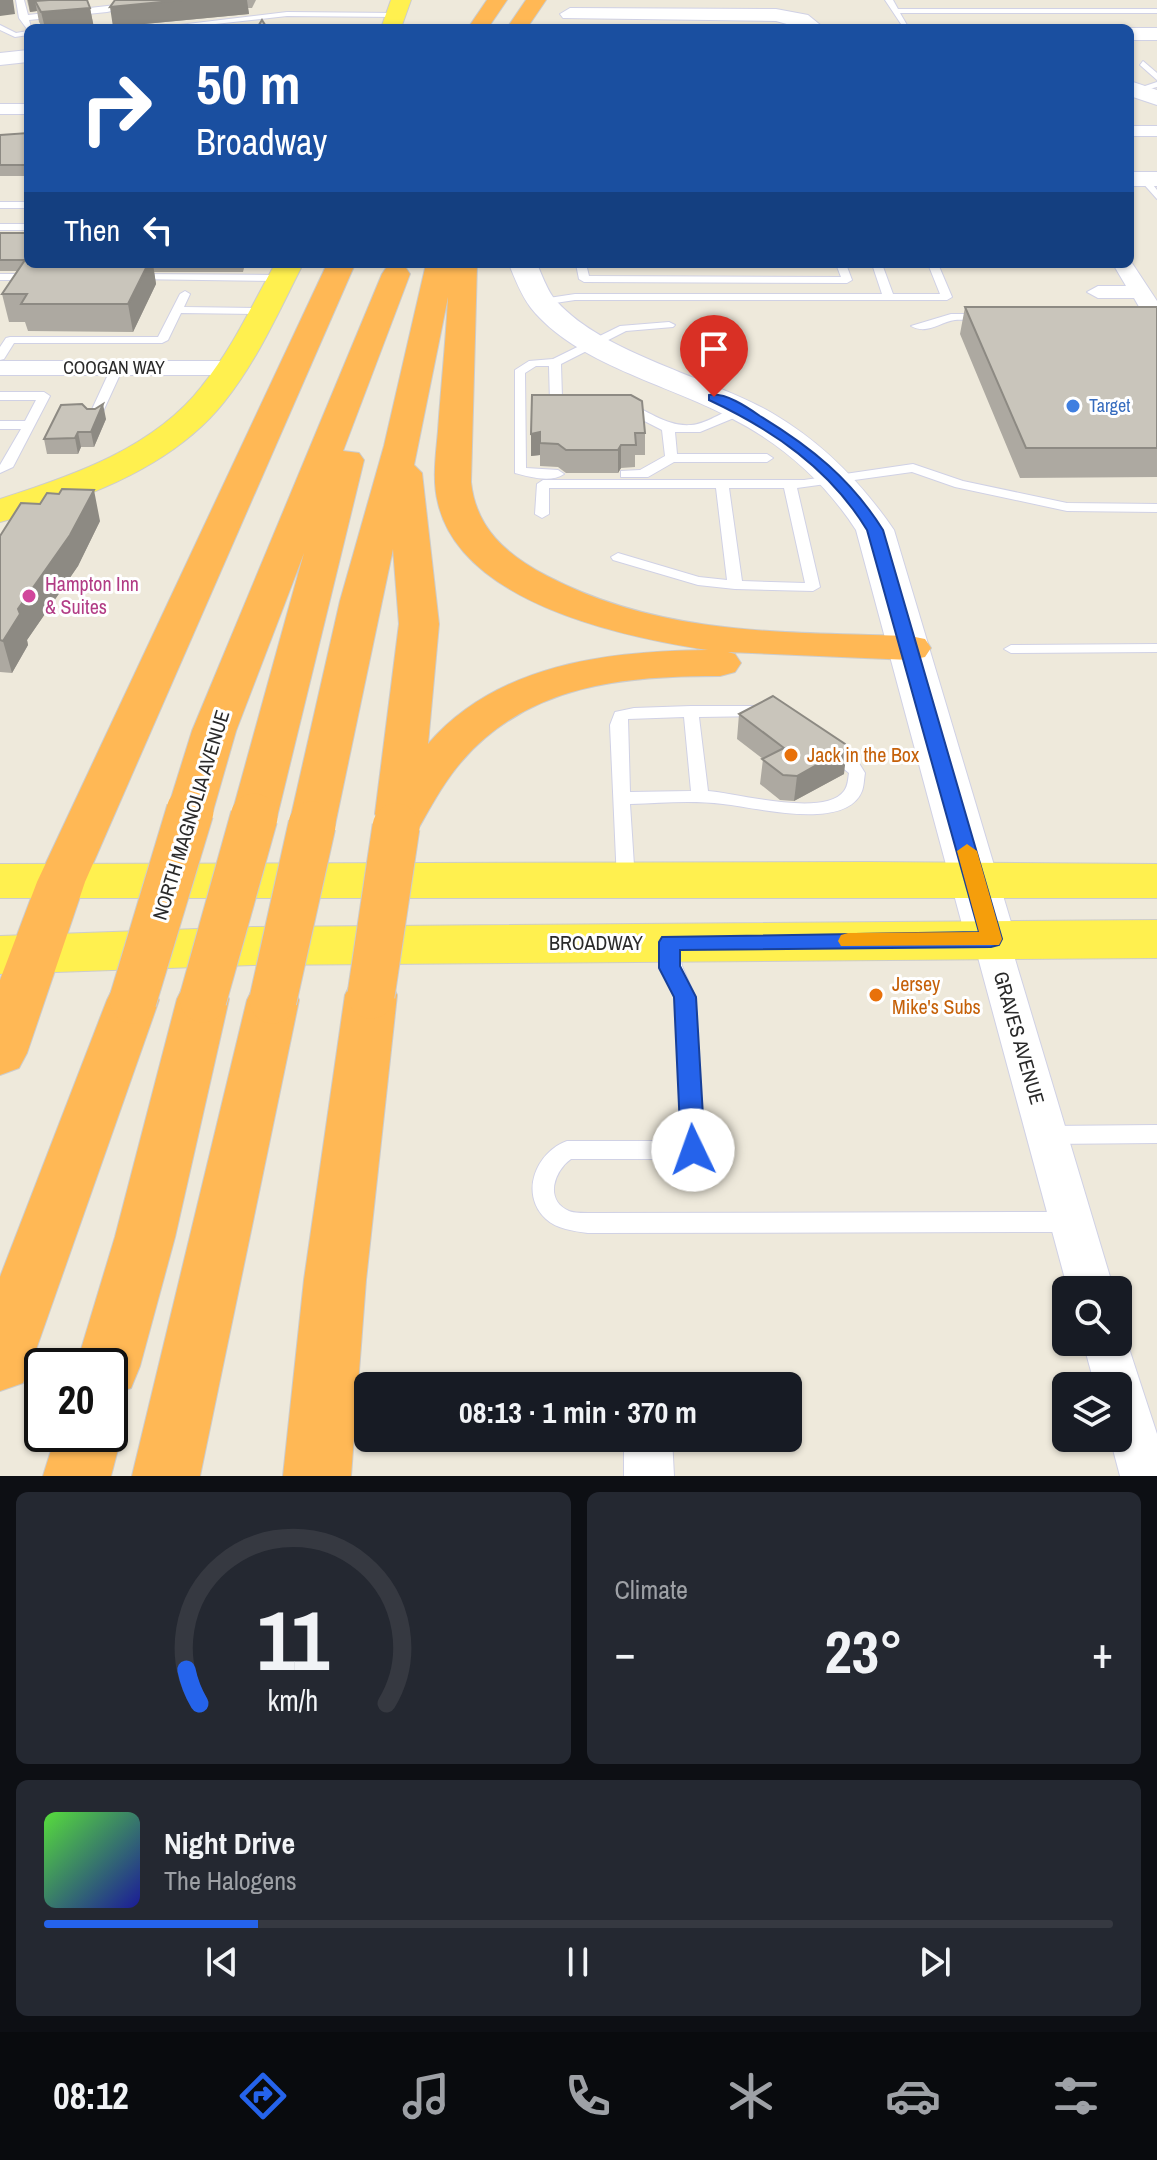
<!DOCTYPE html>
<meta charset="utf-8">
<style>
:root{--surface:#171b24;--page:#242831;--text:#f1f3f6;--muted:#9ea1a6;--line:#363941;--accent:#2563eb}
body{margin:0;font-family:"Archivo Narrow",sans-serif;background:var(--page);color:var(--text);height:100vh;display:flex;flex-direction:column;font-size:30px;white-space:nowrap}
*{box-sizing:border-box;margin:0}
p{font-size:26px;color:var(--muted)}
.icon{flex:none;width:44px;height:44px;fill:none;stroke:currentColor;stroke-width:2;stroke-linecap:round;stroke-linejoin:round}
.map{position:relative;height:1476px;overflow:hidden}
.details{display:flex;flex-direction:column;gap:16px;padding:16px;background:#0d0f14;flex:1}
.details>*{flex:none}
.top-card{position:absolute;left:24px;top:24px;width:1110px;height:244px;border-radius:12px;box-shadow:0 2px 6px #0004;background:#1a4fa0;color:#fff;overflow:hidden}
.buttons{position:absolute;left:1052px;top:1276px;display:grid;gap:16px}
.buttons a{display:grid;place-items:center;width:80px;height:80px;border-radius:12px;background:var(--surface);box-shadow:0 2px 6px #0004;font-size:40px}
.speed{position:absolute;left:24px;top:1348px;display:flex;gap:16px;font-size:40px;font-weight:700;text-align:center}
.speed>*{display:grid;place-content:center;width:104px;height:104px;border-radius:50%;background:var(--surface);box-shadow:0 2px 6px #0004;line-height:1}
.speed .limit{border:4px solid #111;border-radius:12px;background:#fff;color:#111}
.pin{position:absolute;display:grid;place-items:center;width:68px;height:68px;color:#fff;margin:-82px -34px;border-radius:50% 50% 50% 0;rotate:-45deg;box-shadow:0 0 8px #0007}
.pin .icon{rotate:45deg}
.me{position:absolute;width:88px;margin:-44px;rotate:357deg;stroke-linejoin:round;filter:drop-shadow(0 0 6px #0008)}
.turn{display:flex;align-items:center;gap:28px;height:168px;padding:0 40px;font-size:36px}
.turn .icon{width:104px;height:104px;stroke-width:2.5}
.turn b{display:block;font-size:56px;line-height:68px}
.then{display:flex;align-items:center;height:76px;padding:0 40px;background:#0003;gap:16px;font-size:30px}
.big{font-size:60px;font-weight:700;line-height:1.1}
.details .card{flex:1;display:flex;flex-direction:column;justify-content:center;gap:12px;min-width:0;padding:0 28px;border-radius:12px;background:var(--page)}
.details .dial{align-items:center;gap:0}
.dial svg{height:208px;overflow:visible;fill:none;stroke:var(--line);stroke-width:7;stroke-linecap:round;text-anchor:middle}
.dial text{fill:var(--text);stroke:none}
.song{display:flex;align-items:center;gap:24px}
.cover{width:96px;height:96px;border-radius:12px;background:linear-gradient(135deg,hsl(110 70% 55%),hsl(240 70% 35%))}
.played{height:8px;border-radius:4px;background:linear-gradient(90deg,var(--accent) 20%,var(--line) 20%)}
.keys{display:flex;justify-content:space-around;direction:ltr}
.heat{display:flex;justify-content:space-between;align-items:center;font-size:44px;direction:ltr}
.details .tiles{flex:1;display:grid;gap:16px;grid-template-columns:1fr 1fr}
.card:last-child{grid-column:span 2}
.trip{position:absolute;left:354px;top:1372px;width:448px;height:80px;border-radius:12px;background:var(--surface);box-shadow:0 2px 6px #0004;font-weight:700;line-height:80px;text-align:center}
.tabs{display:flex;height:128px;justify-content:space-around;align-items:center;background:#090b0e;color:var(--muted)}
.tabs .icon{width:56px;height:56px}
.tabs .on{color:var(--accent)}
.tabs b{font-size:36px;color:var(--text)}
.map>svg:first-child{display:block}
.lines{fill:none;stroke-linecap:round;stroke-linejoin:round}
.service-casing{stroke:#d0d1e5;stroke-width:2}
.minor-casing{stroke:#d0d1e5;stroke-width:2}
.tertiary-casing{stroke:#d0d1e5;stroke-width:2}
.secondary-casing{stroke:#d0d1e5;stroke-width:2}
.primary-casing{stroke:#ccc;stroke-width:2}
.motorway-casing{stroke:#ccc;stroke-width:2}
.service{fill:#fff;fill-rule:evenodd}
.minor{fill:#fff;fill-rule:evenodd}
.tertiary{fill:#fff;fill-rule:evenodd}
.secondary{fill:#fff;fill-rule:evenodd}
.primary{fill:#fff04f;fill-rule:evenodd}
.motorway{fill:#ffb855;fill-rule:evenodd}
.motorway-bridge-casing{stroke:#ccc;stroke-width:49;stroke-linecap:butt}
.motorway-bridge{stroke:#ffb855;stroke-width:47}
.wall{fill:#ada9a1}
.shaded-wall{fill:#8d8a83}
.building{fill:#c9c5bb;stroke:#8d8a83;stroke-width:2}
.route{fill:#2563eb;stroke:#184099;stroke-width:2}
.slow{fill:#f59e0b}
.shop-dot{fill:#3f7fe0;stroke:#fff;stroke-width:3}
.hotel-dot{fill:#d1479c;stroke:#fff;stroke-width:3}
.food-dot{fill:#e8710a;stroke:#fff;stroke-width:3}
.labels{text-anchor:middle;stroke-width:6;stroke-linejoin:round;paint-order:stroke}
.far-street-label{font-size:18px;fill:#2a2a2a;stroke:#fff}
.far-shop-label{font-size:18px;fill:#366cbe;stroke:#fff;text-anchor:start}
.hotel-label{font-size:20px;fill:#b23c85;stroke:#fff;text-anchor:start}
.food-label{font-size:20px;fill:#c56008;stroke:#fff;text-anchor:start}
.street-label{font-size:20px;fill:#2a2a2a;stroke:#fff}
</style>
<div class="map">
<svg width="1157" height="1476" viewBox="0 0 1157 1476">
<rect width="100%" height="100%" fill="#eee9db"/>
<g class="lines">
<defs>
<path id="service" d="M 16,0 L 24,0 L 28,15 L 160,0 L 107,12 L 29,20 L 31,27 L 27,29 L 19,18 Z
M 885,0 L 893,0 L 898,9 L 1157,9 L 1157,13 L 900,13 L 907,25 L 903,27 Z
M 287,12 L 396,13 L 400,15 L 396,17 L 287,16 L 179,28 L 154,28 Z
M 0,25 L 16,33 L 28,31 L 28,35 L 15,37 L 0,30 Z
M 1143,61 L 1157,73 L 1157,80 L 1140,65 Z
M 1157,82 L 1157,87 L 1137,92 L 1133,90 Z
M 1141,177 L 1147,177 L 1157,190 L 1157,199 L 1141,181 Z
M 0,202 L 28,202 L 28,208 L 0,208 Z
M 0,224 L 28,224 L 28,230 L 0,230 Z
M 576,264 L 586,264 L 589,276 L 841,277 L 836,264 L 846,264 L 852,280 L 847,283 L 584,282 L 579,279 Z
M 872,264 L 882,264 L 893,294 L 940,294 L 928,264 L 938,264 L 952,297 L 947,300 L 575,300 L 542,305 L 537,302 L 542,299 L 575,294 L 882,294 Z
M 0,274 L 36,274 L 41,277 L 36,280 L 0,280 Z
M 135,274 L 281,275 L 286,278 L 281,281 L 131,279 L 131,275 Z
M 185,291 L 190,294 L 184,307 L 264,308 L 269,311 L 264,314 L 181,313 L 168,340 L 162,343 L 14,343 L 4,359 L 0,360 L 0,347 L 6,338 L 10,337 L 158,337 L 180,294 Z
M 951,314 L 982,314 L 987,317 C 978,323 967,319 955,320 C 940,322 927,335 911,326 Z
M 669,322 L 675,325 L 673,327 L 626,331 L 561,364 L 562,398 L 575,399 L 575,405 L 556,406 L 550,402 L 549,366 L 536,366 L 525,373 L 526,468 L 558,470 L 564,474 C 551,483 530,477 515,473 L 515,370 L 529,361 L 553,359 L 620,326 Z
M 117,365 L 123,368 L 100,418 L 98,421 L 90,421 L 88,418 L 111,368 Z
M 0,392 L 44,392 L 50,396 L 13,467 L 0,473 L 0,465 L 21,429 L 0,429 L 0,421 L 25,421 L 36,400 L 0,400 Z
M 625,402 C 648,410 666,427 691,425 C 710,424 727,406 746,407 L 746,413 L 700,432 L 675,432 L 677,454 L 767,454 L 773,458 L 767,462 L 674,462 L 648,477 L 621,477 L 621,471 L 640,470 L 665,456 L 662,430 L 621,409 L 621,403 Z
M 913,464 L 963,481 L 1067,503 L 1157,504 L 1157,512 L 1067,511 L 955,487 L 912,472 L 797,488 L 820,587 L 813,591 L 735,589 L 698,585 L 613,560 L 611,557 L 618,553 L 699,577 L 727,580 L 716,488 L 549,488 L 549,514 L 542,518 L 535,514 L 537,484 L 543,480 L 804,480 ZM 729,488 L 784,488 L 805,583 L 742,581 Z
M 1157,644 L 1157,652 L 1011,653 L 1004,649 L 1011,645 Z
M 691,706 L 765,706 L 773,711 L 765,716 L 699,717 L 708,791 C 737,793 824,818 844,791 C 848,786 848,779 849,773 L 823,752 L 821,748 L 829,743 L 857,760 L 865,773 C 864,778 864,786 862,791 C 846,832 754,807 723,804 C 692,800 661,803 630,804 L 635,881 L 632,885 L 620,885 L 617,881 L 610,725 L 615,712 L 634,708 ZM 684,717 L 691,791 L 630,792 L 628,719 Z
M 669,935 L 676,937 L 682,966 L 695,997 L 703,1150 L 700,1156 L 693,1159 L 571,1159 C 554,1171 544,1200 569,1211 C 574,1213 582,1213 588,1213 L 1068,1212 L 1076,1215 L 1079,1222 L 1076,1229 L 1068,1232 L 588,1233 C 573,1231 557,1229 546,1219 C 519,1194 536,1152 567,1141 L 682,1141 L 675,997 L 662,960 L 660,942 L 662,937 Z
M 1157,1125 L 1157,1143 L 1047,1144 L 1040,1141 L 1037,1135 L 1040,1129 L 1047,1126 Z"/>
<path id="minor" d="M 0,104 L 28,104 L 28,114 L 0,114 Z
M 1130,126 L 1157,126 L 1157,136 L 1130,136 Z
M 1130,260 L 1157,301 L 1157,312 L 1142,312 L 1134,298 L 1098,298 L 1087,292 L 1098,286 L 1126,286 L 1113,264 L 1130,264 Z
M 0,361 L 229,361 L 237,363 L 241,368 L 237,373 L 229,375 L 0,375 Z
M 991,925 L 1004,929 L 1009,939 L 1114,1290 L 1068,1290 L 973,939 L 978,929 Z
M 1118,1325 L 1122,1327 L 1157,1434 L 1157,1476 L 1120,1476 L 1110,1438 L 1118,1438 L 1118,1386 L 1095,1386 L 1083,1342 L 1118,1342 Z
M 624,1438 L 672,1438 L 674,1476 L 624,1476 Z"/>
<path id="tertiary" d="M 1130,172 L 1157,172 L 1157,186 L 1130,186 Z"/>
<path id="secondary" d="M 570,8 L 776,9 L 808,15 L 824,28 L 801,28 L 776,21 L 563,18 L 560,14 Z
M 1129,28 L 1157,28 L 1157,40 L 1130,40 Z
M 28,50 L 28,62 L 0,65 L 0,53 Z
M 1130,81 L 1157,90 L 1157,105 L 1130,96 Z
M 509,264 L 537,264 C 542,275 546,287 553,297 C 598,353 710,377 772,413 C 823,443 861,482 894,530 L 1016,939 L 1009,952 L 991,958 L 973,952 L 966,939 L 856,530 C 825,482 781,443 729,417 C 667,384 576,364 531,308 C 521,295 515,279 509,264 Z"/>
<path id="primary" d="M 391,0 L 411,0 L 401,28 L 381,28 Z
M 275,264 L 303,264 C 279,311 257,361 224,402 C 172,468 79,502 0,522 L 0,499 C 72,476 154,448 202,386 C 232,349 252,305 275,264 Z
M 868,862 L 1157,864 L 1157,898 L 0,898 L 0,864 Z
M 1157,920 L 1157,958 L 253,965 L 0,974 L 0,936 L 253,927 Z"/>
<path id="motorway" d="M 487,0 L 507,0 L 488,28 L 468,28 Z
M 526,0 L 546,0 L 527,28 L 507,28 Z
M 327,264 L 355,264 L 85,882 L 27,1053 L 19,1068 L 0,1075 L 0,980 L 37,882 Z
M 426,264 L 477,264 L 471,482 C 476,529 507,555 547,576 C 662,636 784,632 910,636 L 925,639 L 931,648 L 925,657 L 910,660 L 728,652 L 735,654 L 741,663 L 735,672 L 720,676 C 624,676 529,684 462,761 C 442,784 428,812 413,838 L 396,843 L 379,838 L 373,827 L 378,819 L 375,814 L 399,624 L 393,549 L 335,825 L 329,836 L 312,841 L 295,836 L 289,825 L 340,601 L 384,446 ZM 448,297 C 446,341 441,386 438,431 C 436,454 432,480 438,503 C 461,603 623,637 708,650 C 608,651 497,664 428,744 L 439,624 L 422,473 L 414,465 Z
M 396,265 L 406,268 L 410,274 L 343,451 L 359,453 L 364,460 L 277,817 L 270,828 L 254,833 L 238,828 L 231,817 L 304,553 L 236,731 L 213,811 L 206,822 L 190,827 L 174,822 L 167,811 L 192,731 L 382,274 L 386,268 Z
M 371,975 L 390,981 L 397,995 L 366,1280 L 351,1476 L 283,1476 L 304,1280 L 345,995 L 352,981 Z
M 203,979 L 222,985 L 229,999 L 175,1237 L 140,1366 L 131,1388 L 110,1396 L 110,1366 L 76,1366 L 115,1237 L 177,999 L 184,985 Z
M 133,980 L 152,986 L 159,1000 L 32,1361 L 23,1383 L 0,1391 L 0,1277 L 107,1000 L 114,986 Z
M 273,980 L 292,986 L 299,1000 L 200,1476 L 132,1476 L 247,1000 L 254,986 Z
M 110,1410 L 122,1434 L 111,1476 L 43,1476 L 56,1434 L 110,1434 Z"/>
</defs>
<use href="#service" class="service-casing"/>
<use href="#minor" class="minor-casing"/>
<use href="#tertiary" class="tertiary-casing"/>
<use href="#secondary" class="secondary-casing"/>
<use href="#primary" class="primary-casing"/>
<use href="#motorway" class="motorway-casing"/>
<use href="#service" class="service"/>
<use href="#minor" class="minor"/>
<use href="#tertiary" class="tertiary"/>
<use href="#secondary" class="secondary"/>
<use href="#primary" class="primary"/>
<use href="#motorway" class="motorway"/>
<defs>
<path id="motorway-bridge" d="M 371,995 L 396,827
M 203,999 L 254,817
M 133,1000 L 190,811
M 273,1000 L 312,825"/>
</defs>
<use href="#motorway-bridge" class="motorway-bridge-casing"/>
<use href="#motorway-bridge" class="motorway-bridge"/>
</g>
<path class="wall" d="M 27,0 L 87,0 L 90,8 L 94,28 L 43,28 L 39,22 L 37,11 L 30,12 Z
M 115,0 L 256,0 L 252,8 L 248,8 L 249,14 L 113,27 Z
M 28,133 L 28,176 L 0,176 L 0,135 Z
M 0,233 L 28,264 L 252,264 L 250,268 L 244,268 L 243,272 L 154,272 L 156,284 L 133,332 L 28,331 L 25,322 L 9,322 L 2,294 L 18,271 L 0,271 Z
M 965,307 L 1157,307 L 1157,477 L 1020,478 L 960,334 Z
M 87,409 L 106,419 L 94,447 L 81,447 L 78,454 L 47,454 L 44,439 Z
M 645,433 L 645,455 L 635,455 L 635,467 L 621,468 L 618,473 L 566,473 L 558,467 L 540,466 L 540,455 L 531,456 L 531,434 Z
M 100,521 L 78,566 L 27,640 L 28,645 L 12,673 L 0,672 L 0,536 Z
M 739,714 L 844,774 L 794,801 L 780,800 L 760,784 L 763,759 L 737,739 Z"/>
<path class="shaded-wall" d="M 0,0 L 13,0 L 15,14 L 0,16 Z
M 28,0 L 84,0 L 35,1 L 37,11 L 30,12 Z
M 182,0 L 247,0 L 249,14 L 113,27 L 110,7 Z
M 90,8 L 94,28 L 45,28 L 41,12 Z
M 148,264 L 153,264 L 156,284 L 133,332 L 128,304 Z
M 103,404 L 106,419 L 94,447 L 91,432 Z
M 78,432 L 81,447 L 78,454 L 75,438 Z
M 540,432 L 540,455 L 531,456 L 531,434 Z
M 621,445 L 621,468 L 618,473 L 618,450 Z
M 94,490 L 100,521 L 78,566 L 27,640 L 28,645 L 12,673 L 3,641 L 18,609 Z
M 847,748 L 844,774 L 794,801 L 797,776 Z"/>
<path class="building" d="M 49,0 L 87,0 L 90,8 L 41,12 L 35,1 Z
M 115,0 L 182,0 L 110,7 Z
M 262,20 L 267,28 L 257,28 Z
M 28,133 L 28,165 L 0,165 L 0,135 Z
M 0,233 L 28,233 L 28,257 L 25,260 L 0,260 Z
M 27,257 L 28,264 L 148,264 L 128,304 L 21,304 L 27,294 L 2,294 Z
M 965,307 L 1157,307 L 1157,448 L 1026,448 Z
M 532,395 L 631,395 L 642,401 L 645,433 L 635,433 L 636,445 L 621,445 L 618,450 L 566,450 L 558,444 L 540,443 L 540,432 L 531,434 Z
M 82,404 L 87,409 L 95,409 L 103,404 L 91,432 L 78,432 L 75,438 L 44,439 L 61,405 Z
M 62,489 L 94,490 L 70,535 L 18,609 L 20,614 L 3,641 L 0,640 L 0,536 L 21,503 L 40,504 L 47,493 L 59,494 Z
M 773,696 L 845,744 L 847,748 L 797,776 L 783,775 L 762,759 L 784,748 L 739,714 Z"/>
<path class="route" d="M 709,395 C 725,392 747,407 760,416 C 811,447 851,479 883,530 L 1002,939 L 999,945 L 991,947 L 680,950 L 680,966 L 696,997 L 705,1150 L 701,1157 L 693,1160 L 684,1157 L 681,1150 L 674,997 L 659,968 L 659,942 L 662,937 L 979,932 L 867,530 C 830,469 773,430 709,400 Z"/>
<path class="slow" d="M 967,844 L 977,851 L 1002,939 L 999,945 L 841,946 L 838,941 L 841,935 L 848,933 L 979,932 L 957,851 Z"/>
<circle class="shop-dot" cx="1073" cy="406" r="8"/>
<circle class="hotel-dot" cx="29" cy="596" r="8"/>
<g class="food-dot">
<circle cx="791" cy="755" r="8"/>
<circle cx="876" cy="995" r="8"/>
</g>
<g class="labels">
<g class="far-street-label">
<text x="114" y="374">COOGAN WAY</text>
</g>
<g class="far-shop-label">
<text x="1089" y="412">Target</text>
</g>
<g class="hotel-label">
<text x="45" y="591">Hampton Inn<tspan x="45" dy="23">&amp; Suites</tspan></text>
</g>
<g class="food-label">
<text x="807" y="762">Jack in the Box</text>
<text x="892" y="991">Jersey<tspan x="892" dy="23">Mike's Subs</tspan></text>
</g>
<g class="street-label">
<text transform="translate(191 815) rotate(-73)" y="7">NORTH MAGNOLIA AVENUE</text>
<text x="596" y="950">BROADWAY</text>
<text transform="translate(1019 1038) rotate(74)" y="7">GRAVES AVENUE</text>
</g>
</g>
</svg>
<div class="buttons">
<a><svg class="icon" aria-label="search" viewBox="0 0 24 24"><circle cx="10" cy="10" r="6"/><path d="M15 15l6 6"/></svg></a>
<a><svg class="icon" aria-label="layers" viewBox="0 0 24 24"><path d="M12 4l9 5-9 5-9-5zM3 14l9 5 9-5"/></svg></a>
</div>
<div class="speed"><div class="limit">20</div></div>
<div class="pin" style="left:714px;top:397px;background:#d93025"><svg class="icon" aria-label="arrive" viewBox="0 0 24 24"><path d="M6 21V4h12l-3 4 3 4H6"/></svg></div>
<svg class="me" style="left:693px;top:1150px" viewBox="-20 -20 40 40"><circle r="19" fill="#fff"/><path d="M0-13L10 11 0 6-10 11z" fill="#2563eb"/></svg>
<div class="trip">08:13 · 1 min · 370 m</div>
<div class="top-card">
<div class="turn"><svg class="icon" aria-label="right" viewBox="0 0 24 24"><path d="M7 20v-9h11M14 6l5 5-5 5"/></svg><div><b>50 m</b>Broadway</div></div>
<div class="then">Then<svg class="icon" aria-label="left" viewBox="0 0 24 24"><path d="M17 20v-9H6M10 6l-5 5 5 5"/></svg></div>
</div>
</div>
<section class="details">
<div class="tiles">
<div class="card dial"><svg viewBox="0 0 100 80">
<path d="M14 69A42 42 0 1 1 86 69"/>
<path d="M14 69A42 42 0 0 1 9 56" stroke="#2563eb"/>
<text x="50" y="56" font-size="32" font-weight="700">11</text>
<text x="50" y="72" font-size="11">km/h</text>
</svg></div>
<div class="card"><p>Climate</p>
<div class="heat"><a>−</a><b class="big">23°</b><a>+</a></div>
</div>
<div class="card">
<div class="song"><i class="cover"></i><div><b>Night Drive</b><p>The Halogens</p></div></div>
<div class="played"></div>
<div class="keys"><svg class="icon" aria-label="previous" viewBox="0 0 24 24"><path d="M18 5L8 12l10 7zM5 5v14"/></svg><svg class="icon" aria-label="pause" viewBox="0 0 24 24"><path d="M8 5v14M16 5v14"/></svg><svg class="icon" aria-label="next" viewBox="0 0 24 24"><path d="M6 5l10 7-10 7zM19 5v14"/></svg></div>
</div>
</div>
</section>
<nav class="tabs">
<b>08:12</b>
<svg class="icon on" aria-label="directions" viewBox="0 0 24 24"><path d="M12 3l9 9-9 9-9-9zM9 14v-3h6M13 9l2 2-2 2"/></svg>
<svg class="icon" aria-label="music" viewBox="0 0 24 24"><path d="M9 18V5l10-2v13"/><circle cx="6" cy="18" r="3"/><circle cx="16" cy="16" r="3"/></svg>
<svg class="icon" aria-label="phone" viewBox="0 0 24 24"><path d="M5 4h4l2 5-3 2q2 4 5 5l2-3 5 2v4C11 20 4 13 5 4z"/></svg>
<svg class="icon" aria-label="climate" viewBox="0 0 24 24"><path d="M12 3v18M4 7l16 10M4 17L20 7"/></svg>
<svg class="icon" aria-label="car" viewBox="0 0 24 24"><path d="M5 17H2v-5l4-1 3-4h7l3 4 3 1v5h-3M9 17h6M6 11h13"/><circle cx="7" cy="17" r="2"/><circle cx="17" cy="17" r="2"/></svg>
<svg class="icon" aria-label="filters" viewBox="0 0 24 24"><path d="M4 7h16M4 17h16"/><circle cx="9" cy="7" r="2"/><circle cx="15" cy="17" r="2"/></svg>
</nav>
